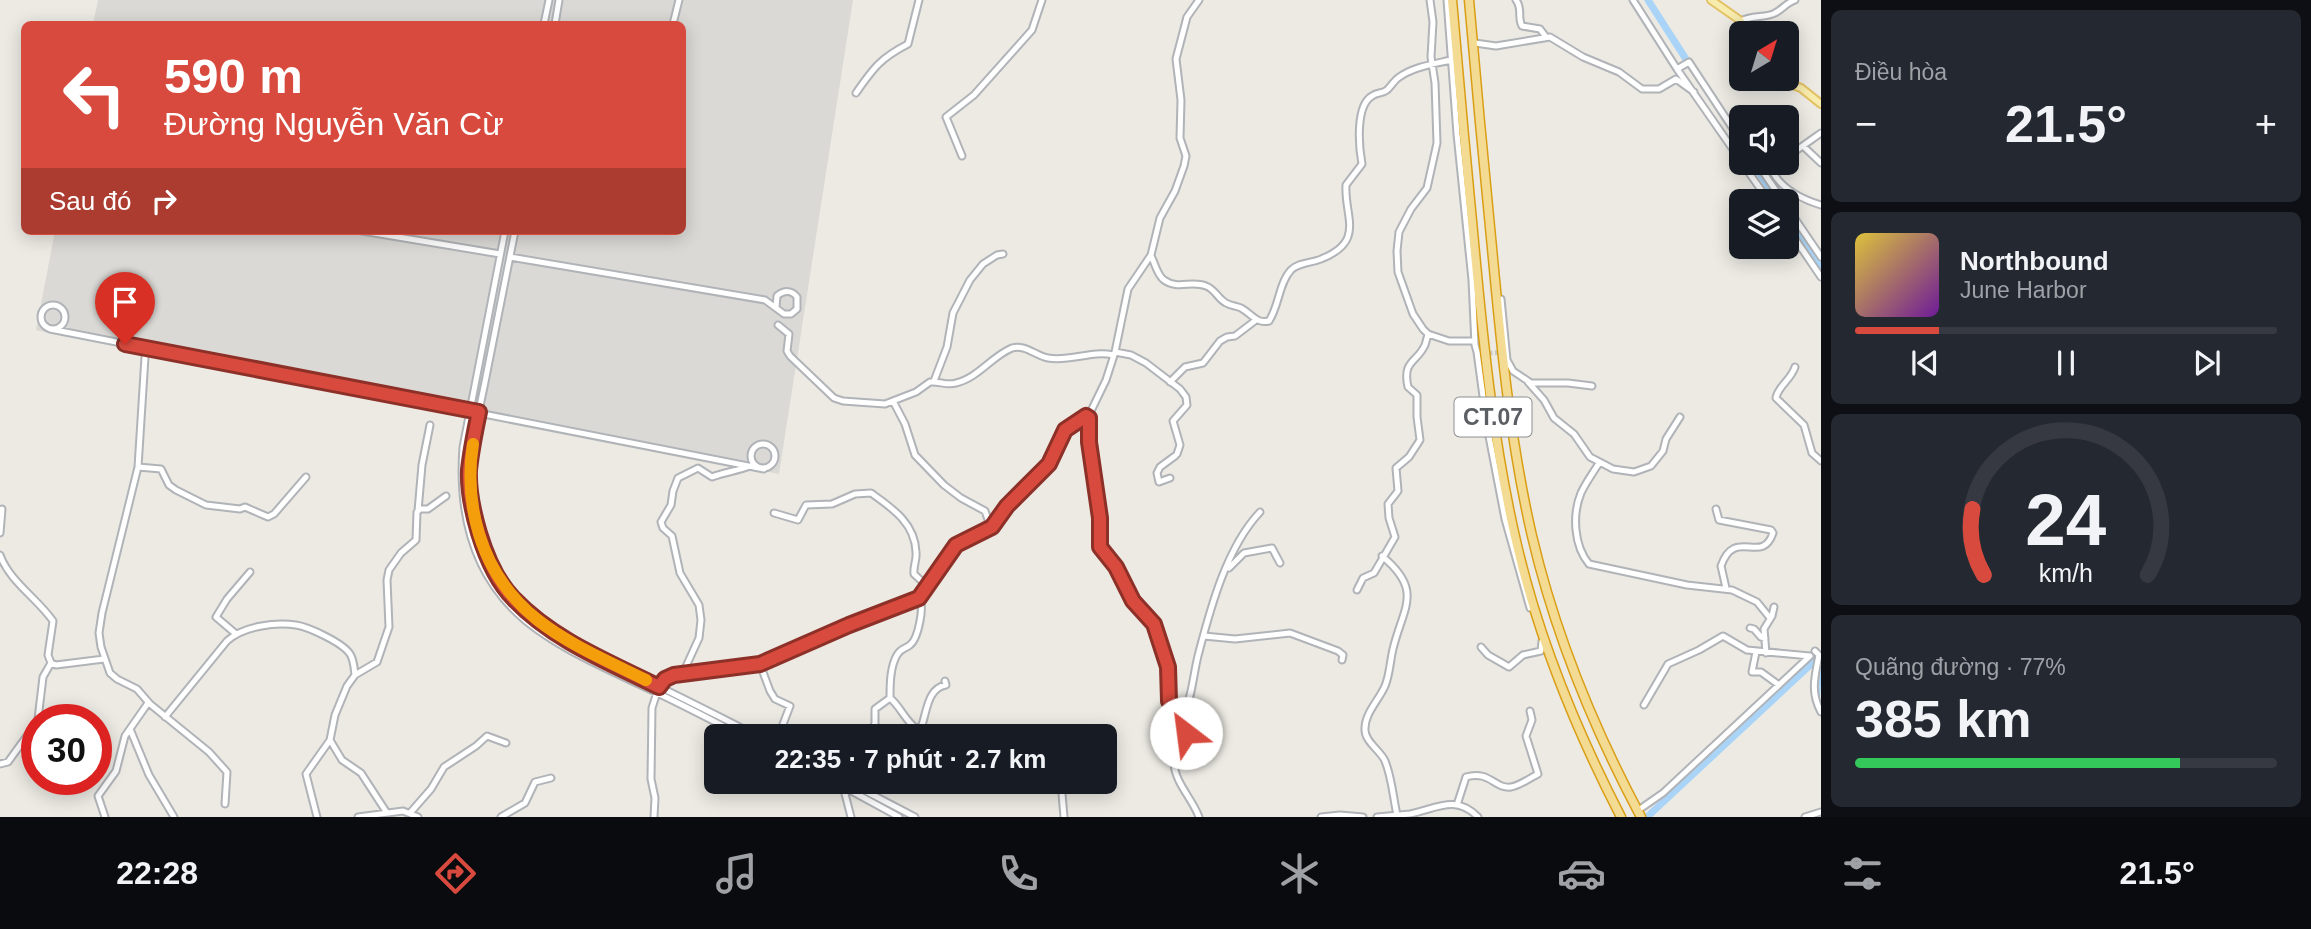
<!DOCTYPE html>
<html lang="vi">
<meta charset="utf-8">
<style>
:root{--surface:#171b24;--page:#242831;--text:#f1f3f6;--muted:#9ea1a6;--line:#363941;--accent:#d84a3d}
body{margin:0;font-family:Arial,sans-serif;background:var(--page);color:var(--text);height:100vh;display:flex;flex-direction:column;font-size:26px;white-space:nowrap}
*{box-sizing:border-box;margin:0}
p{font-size:23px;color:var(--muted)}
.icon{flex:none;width:38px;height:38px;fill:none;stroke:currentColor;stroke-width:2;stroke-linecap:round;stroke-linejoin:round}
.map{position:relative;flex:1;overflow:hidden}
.panel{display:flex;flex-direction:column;gap:10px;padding:10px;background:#0d0f14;width:490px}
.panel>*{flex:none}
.top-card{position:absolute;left:21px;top:21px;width:665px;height:214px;border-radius:10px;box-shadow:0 4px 18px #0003;background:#d84a3d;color:#fff;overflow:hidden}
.needle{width:46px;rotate:38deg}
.tools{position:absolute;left:1729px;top:21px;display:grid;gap:14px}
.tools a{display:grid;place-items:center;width:70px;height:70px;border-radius:10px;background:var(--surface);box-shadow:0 4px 18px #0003;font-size:35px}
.speed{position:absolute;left:21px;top:704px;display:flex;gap:14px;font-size:35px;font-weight:700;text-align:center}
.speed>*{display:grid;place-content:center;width:91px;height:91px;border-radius:50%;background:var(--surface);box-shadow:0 4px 18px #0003;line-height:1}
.speed .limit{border:10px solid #d22;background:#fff;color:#111}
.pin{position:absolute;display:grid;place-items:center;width:60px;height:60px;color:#fff;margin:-72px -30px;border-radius:50% 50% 50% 0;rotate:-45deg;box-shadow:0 0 7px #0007}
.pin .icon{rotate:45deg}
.me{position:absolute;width:77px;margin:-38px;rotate:330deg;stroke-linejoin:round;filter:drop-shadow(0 0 5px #0008)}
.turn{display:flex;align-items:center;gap:24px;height:147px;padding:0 28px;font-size:32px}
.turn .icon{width:91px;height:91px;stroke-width:2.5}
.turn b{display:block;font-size:49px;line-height:60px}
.then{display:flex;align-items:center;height:66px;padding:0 28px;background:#0003;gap:14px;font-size:26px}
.big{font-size:52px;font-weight:600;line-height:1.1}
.panel .tile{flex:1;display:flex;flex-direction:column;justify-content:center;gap:10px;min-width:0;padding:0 24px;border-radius:10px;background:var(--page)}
.panel .dial{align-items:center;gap:0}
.dial svg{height:182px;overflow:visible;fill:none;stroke:var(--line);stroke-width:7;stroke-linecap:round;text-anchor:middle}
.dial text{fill:var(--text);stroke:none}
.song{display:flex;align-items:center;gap:21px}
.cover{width:84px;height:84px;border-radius:10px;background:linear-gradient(135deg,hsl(50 70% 55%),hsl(280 70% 35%))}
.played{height:7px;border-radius:4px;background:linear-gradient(90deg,var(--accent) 20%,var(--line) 20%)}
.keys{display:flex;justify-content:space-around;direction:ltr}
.heat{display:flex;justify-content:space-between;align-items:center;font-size:38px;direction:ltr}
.charge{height:10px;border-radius:5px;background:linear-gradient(90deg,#34c759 77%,var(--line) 0)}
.trip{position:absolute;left:704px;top:724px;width:413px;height:70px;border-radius:10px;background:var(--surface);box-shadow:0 4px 18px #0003;font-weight:600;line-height:70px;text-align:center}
.menu{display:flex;height:112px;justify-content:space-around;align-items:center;background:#090b0e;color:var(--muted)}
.menu .icon{width:49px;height:49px}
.menu .active{color:var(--accent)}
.menu b{font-size:32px;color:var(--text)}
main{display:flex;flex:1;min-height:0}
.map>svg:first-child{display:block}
.industrial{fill:#dbd9d5}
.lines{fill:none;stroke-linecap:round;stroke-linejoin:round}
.stream{stroke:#a9d4f7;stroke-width:2}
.river{stroke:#a9d4f7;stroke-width:7}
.minor-tunnel{stroke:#c8c7c3;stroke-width:5;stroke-dasharray:5 2.5;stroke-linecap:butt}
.minor-casing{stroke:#b0b3b7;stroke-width:9}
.major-casing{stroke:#e3c165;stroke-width:10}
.highway-casing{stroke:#da9e15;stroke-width:11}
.minor{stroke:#fff;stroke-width:5}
.major{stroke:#f7ecad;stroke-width:6}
.highway{stroke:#f3db94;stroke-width:8}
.route-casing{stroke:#8c3028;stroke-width:18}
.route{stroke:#d84a3d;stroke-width:12}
.slow{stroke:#f59e0b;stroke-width:12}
.labels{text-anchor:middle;stroke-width:7;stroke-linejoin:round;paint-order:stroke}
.shield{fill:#fff;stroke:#8c8e91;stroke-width:2}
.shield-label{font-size:23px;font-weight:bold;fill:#5b5e62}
</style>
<main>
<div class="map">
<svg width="1821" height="817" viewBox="0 0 1821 817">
<rect width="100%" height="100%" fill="#eceae3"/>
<path class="industrial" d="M 98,0 L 853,0 L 779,474 L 36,330 L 55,231 L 682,231 L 682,24 L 93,24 Z"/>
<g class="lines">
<path class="stream" d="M 1821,668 L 1819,698 L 1821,702"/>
<path class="river" d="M 1648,0 L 1691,67
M 1753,163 L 1778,201
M 1787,214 L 1821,267
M 1647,817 L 1821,655"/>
<path class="minor-tunnel" d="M 1480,354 L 1502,352"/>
<defs>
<path id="minor" d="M 1430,0 L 1433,22 L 1431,57 L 1435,83 L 1437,143 L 1427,188 L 1411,209 L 1399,232 L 1397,251 L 1398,272 L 1413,314 L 1423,329 L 1428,334 L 1449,341 L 1474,341
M 1447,0 L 1457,134 L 1472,280 L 1475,345 L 1477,352
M 1516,0 C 1523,9 1517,17 1522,26 L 1540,29 L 1546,37
M 1633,0 L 1677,69 L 1741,161
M 1741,21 C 1751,15 1767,18 1775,13 C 1783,9 1786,3 1795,0
M 544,24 L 549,0
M 555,24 L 559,0
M 673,24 L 679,0
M 1475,43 L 1496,46 L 1550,37 L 1583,57 L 1619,72 L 1642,89 L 1659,89 L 1676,79 L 1694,92
M 1677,69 L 1689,62 L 1741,141
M 856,93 C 874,67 881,58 908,44 L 919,0
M 1803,146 L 1821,163
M 962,156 L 946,117 L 974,95 L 1032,30 L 1042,0
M 1787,157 L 1821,133
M 1742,163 L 1769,201
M 1757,163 L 1783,201
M 1779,163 L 1772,171 C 1782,189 1801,199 1821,205
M 1787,207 L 1821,257
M 1787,227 L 1821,277
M 362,231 L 500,254
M 505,231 L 463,447 C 458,514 472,576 526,621 C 558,647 597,664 634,682 C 671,699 708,718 744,737
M 515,231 C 505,281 495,332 485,382 C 479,412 471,442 469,471 C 468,493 473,514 479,534 C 506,620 575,646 650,682 C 686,700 723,718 759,737
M 1151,256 C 1155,263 1157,275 1164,280 C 1178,290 1191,280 1206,286 C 1215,289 1218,299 1226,303 C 1231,306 1237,306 1241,308 C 1252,314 1256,324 1269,321 C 1279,306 1279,283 1291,270 C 1299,262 1312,263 1321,259 C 1366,241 1344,217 1346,185 L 1362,164 C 1359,148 1355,106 1372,96 C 1377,92 1382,94 1387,90 C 1391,86 1394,81 1398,78 C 1412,67 1434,64 1451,60
M 510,257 L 765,300 L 784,314 L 791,314 L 797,309 L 797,297 C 792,290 784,290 777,296 L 776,307
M 1501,299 L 1507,360 L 1513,371 L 1531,383 L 1568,383 L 1592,386
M41 317a12 12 0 1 1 24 0a12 12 0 1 1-24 0Z
M 778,325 L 789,334 L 787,351 L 790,356 L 834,398 L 843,401 L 885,404 L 916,392 L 930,382 C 939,381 947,386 956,383 C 978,378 992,356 1012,348 C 1025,344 1036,356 1048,358 C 1070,362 1092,350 1113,355
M 50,329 L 764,469
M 1115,352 L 1131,355 L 1146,363 L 1180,389 L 1186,397 L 1187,405 L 1173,421 L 1180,445 L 1177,454
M 1477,352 L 1487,426 L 1505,519 L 1530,608
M 145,357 L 138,467 L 102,613 L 99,633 L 101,647 L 110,673 L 117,679 L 137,689 L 150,704 L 209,752 L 227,772 L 225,804
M 1795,367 C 1791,380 1778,386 1776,398 L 1804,425 L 1812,453 L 1821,461
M 934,381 L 947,347 L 953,313 L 970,280 L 983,264 L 997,255 L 1003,254
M 1170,382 L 1185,367 L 1203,363 L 1220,341 L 1227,337 L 1235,336 L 1256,320
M 1528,382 L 1544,400 L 1554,418 L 1574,434 L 1590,457 L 1613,469 L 1634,472 L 1651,466 L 1663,451 L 1666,439 L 1680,417
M 893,401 L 905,424 L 915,455 L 944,485 L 961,498 L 985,511 L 991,528
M 1086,416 L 1089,418 L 1089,442 L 1100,518 L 1100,547 L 1116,567 L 1133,601 L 1154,624 L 1168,667 L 1169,701 L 1188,724 L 1174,763 C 1175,783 1192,798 1199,817
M751 456a12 12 0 1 1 24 0a12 12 0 1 1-24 0Z
M 1599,463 C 1593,473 1586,482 1581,493 C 1572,515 1574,546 1589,564 L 1687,585 L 1732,590 L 1757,602 L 1770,618
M 138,467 L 161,469 L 169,485 L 176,490 L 206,505 L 240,509 L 245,507 L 268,517 L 274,514 L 306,477
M 1170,478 L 1159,482 L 1157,473 L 1160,467 L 1175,456
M 1716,509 L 1719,520 L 1771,530 L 1773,533 C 1762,566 1735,526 1721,566 L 1726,588
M 418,511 L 422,465 L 430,425
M 774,513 L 798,520 L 806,505 L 832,504 L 855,494 L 871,493 C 892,508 915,523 916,552 C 917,560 913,566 914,574 L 927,586
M 0,533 L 2,509
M 0,555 C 10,582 37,598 53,621 L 48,655 L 51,663 L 43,677 L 38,719
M 1382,556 C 1424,591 1403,607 1393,649 C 1390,661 1390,674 1385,686 C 1379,700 1364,714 1365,730 C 1365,742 1381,751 1385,761 C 1392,778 1393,797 1397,815
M 1229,568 L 1244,553 L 1272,548 L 1280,563
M 1357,590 L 1363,578 L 1374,573 L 1395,537 L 1389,518 L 1388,504 L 1398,491 L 1396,468 L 1409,457 L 1420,440 L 1417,417 L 1417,395 L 1408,387 C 1402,360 1417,363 1425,345 C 1426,342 1427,338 1428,334
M 1750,628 L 1754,629 L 1761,637 L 1765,638
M 236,634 L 216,617 L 227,599 L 250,572
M 1204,636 L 1235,639 L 1290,633 L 1338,651 L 1343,655 L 1342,660
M 1481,647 L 1488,655 L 1509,667 L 1523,655 L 1541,651 L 1542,641
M 1815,651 L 1819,655 C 1815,676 1810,692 1821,712
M 1756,652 L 1752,672 L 1761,672 L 1779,685
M 1766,653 L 1764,629 L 1772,616 L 1774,607
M 51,663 L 56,665 L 104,659
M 760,664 L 770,691 L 775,699 L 790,706 L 780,732 L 786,736 L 796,737
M 683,673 L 699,638 L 701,620 L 699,605 L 680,573 L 672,536 L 663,528 L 661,522 L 671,505 L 673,491 L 678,478 L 698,468 L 712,477 C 725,472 737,471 750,466
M 890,698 C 901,707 905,721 917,729 L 922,725 C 927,710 928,688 946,685 L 945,681
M 1183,716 C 1193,696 1193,673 1199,652 C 1211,606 1227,547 1260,512
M 165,717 L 227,641 C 243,626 276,622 296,625 C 309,627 343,643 350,654 C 354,660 354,668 355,675
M 130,729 L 149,775 L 174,817
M 869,737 L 875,723 L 875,709 L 890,698 C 890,685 890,667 897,655 C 901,648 905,649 910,645 C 918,639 925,606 919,599
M 330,740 L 342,760 L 361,773 L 387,813
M 0,764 L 8,762 L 37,722
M 835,782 L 899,817
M 848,782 L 915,817
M 1061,782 L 1064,817
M 843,786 L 851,817
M 1457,805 L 1466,777 C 1490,770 1494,789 1511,787 C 1519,786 1530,778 1538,774 L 1526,736 L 1532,720 L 1530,711
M 1640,809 L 1663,793 L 1810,656 L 1747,650 L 1723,636 L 1699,650 L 1668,664 L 1644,705
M 410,813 L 431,789 L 444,767 L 476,746 L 487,736 L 506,743
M 105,817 L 98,796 L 116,771 L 125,736 L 148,703
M 317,817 L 306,774 L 330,740 L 335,715 L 347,686 L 355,675 L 377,662 L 389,627 L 387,580 L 389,570 L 401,553 L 416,540 L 417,512 L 420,509 L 428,509 L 446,496
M 358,817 L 403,811 L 418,817
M 501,817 L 525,803 L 535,782 L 551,778
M 654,817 L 655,798 L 651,779 L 652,708 L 659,686 L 665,679 L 683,673 L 760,664 L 849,625 L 919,599 L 956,545 L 992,527 L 1008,506 L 1049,464 L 1065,430 L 1091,411 L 1106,380 L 1115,352 L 1128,289 L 1151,255 L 1160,218 L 1175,191 L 1184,166 L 1186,156 L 1180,138 L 1181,100 L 1176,59 L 1187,17 L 1199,0
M 1321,817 L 1340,815 L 1363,817
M 1377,817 C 1388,816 1399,815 1410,814 C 1436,809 1455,794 1478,817
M 1805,817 L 1821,812"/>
<path id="major" d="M 1711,0 L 1741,21 L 1747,33
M 1777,79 L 1801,88 L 1821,104"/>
<path id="highway" d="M 1452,0 C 1459,84 1467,169 1475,253 C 1484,350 1494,446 1516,541 C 1538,637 1576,730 1621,817
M 1469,0 C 1476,83 1484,165 1492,248 C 1501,345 1510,441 1532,536 C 1555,634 1594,729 1641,817"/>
</defs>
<use href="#minor" class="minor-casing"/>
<use href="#major" class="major-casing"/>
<use href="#highway" class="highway-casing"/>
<use href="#minor" class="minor"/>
<use href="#major" class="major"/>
<use href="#highway" class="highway"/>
</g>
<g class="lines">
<defs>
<path id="route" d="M 125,344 L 479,412 C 475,431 471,451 469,470 C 468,492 473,513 479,533 C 486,556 497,582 514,599 C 553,640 609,662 659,687 L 665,679 L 674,675 L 760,664 L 849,625 L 919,598 L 956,545 L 992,527 L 1007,506 L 1049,464 L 1065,430 L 1086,416 L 1089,418 L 1089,442 L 1100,518 L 1100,547 L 1116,567 L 1133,601 L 1154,624 L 1168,667 L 1169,701 L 1172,707 L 1187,721 L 1189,727 L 1186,733"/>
</defs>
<use href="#route" class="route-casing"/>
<use href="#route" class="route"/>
<path class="slow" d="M 473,444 C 468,475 470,504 479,534 C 505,619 573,644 646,680"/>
</g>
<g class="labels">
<rect class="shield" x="1454.5" y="397.5" width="77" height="39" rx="5"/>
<g class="shield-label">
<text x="1493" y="425">CT.07</text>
</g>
</g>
</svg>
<div class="tools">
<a><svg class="needle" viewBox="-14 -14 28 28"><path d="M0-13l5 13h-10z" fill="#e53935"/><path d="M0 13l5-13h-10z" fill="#9ea1a6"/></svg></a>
<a><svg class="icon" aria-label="sound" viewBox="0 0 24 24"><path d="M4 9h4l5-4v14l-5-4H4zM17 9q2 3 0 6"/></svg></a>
<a><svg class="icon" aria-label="layers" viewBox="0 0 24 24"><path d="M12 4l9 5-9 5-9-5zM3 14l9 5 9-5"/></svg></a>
</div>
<div class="speed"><div class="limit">30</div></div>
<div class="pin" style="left:125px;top:344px;background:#d93025"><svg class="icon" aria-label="arrive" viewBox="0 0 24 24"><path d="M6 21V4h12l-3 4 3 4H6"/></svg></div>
<svg class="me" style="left:1186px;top:733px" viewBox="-20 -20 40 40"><circle r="19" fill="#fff"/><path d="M0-13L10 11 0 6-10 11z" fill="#d84a3d"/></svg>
<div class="trip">22:35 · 7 phút · 2.7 km</div>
<div class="top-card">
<div class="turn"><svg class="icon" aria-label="left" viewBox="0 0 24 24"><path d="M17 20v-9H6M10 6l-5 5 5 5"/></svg><div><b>590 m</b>Đường Nguyễn Văn Cừ</div></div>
<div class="then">Sau đó<svg class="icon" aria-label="right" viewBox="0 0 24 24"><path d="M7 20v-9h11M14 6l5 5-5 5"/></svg></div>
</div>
</div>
<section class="panel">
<div class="tile"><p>Điều hòa</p>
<div class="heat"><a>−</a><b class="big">21.5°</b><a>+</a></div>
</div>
<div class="tile">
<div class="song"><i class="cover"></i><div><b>Northbound</b><p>June Harbor</p></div></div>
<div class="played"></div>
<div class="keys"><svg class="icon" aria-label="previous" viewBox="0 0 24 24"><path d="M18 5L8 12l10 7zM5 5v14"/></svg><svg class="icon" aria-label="pause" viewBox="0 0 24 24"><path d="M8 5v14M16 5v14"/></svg><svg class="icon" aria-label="next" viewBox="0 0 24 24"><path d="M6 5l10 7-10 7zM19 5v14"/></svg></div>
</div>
<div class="tile dial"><svg viewBox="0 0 100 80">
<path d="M14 69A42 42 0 1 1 86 69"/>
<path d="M14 69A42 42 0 0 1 9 40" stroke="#d84a3d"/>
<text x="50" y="56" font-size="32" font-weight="700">24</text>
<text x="50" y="72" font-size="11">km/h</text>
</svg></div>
<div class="tile"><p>Quãng đường · 77%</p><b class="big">385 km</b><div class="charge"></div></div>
</section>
</main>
<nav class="menu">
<b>22:28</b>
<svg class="icon active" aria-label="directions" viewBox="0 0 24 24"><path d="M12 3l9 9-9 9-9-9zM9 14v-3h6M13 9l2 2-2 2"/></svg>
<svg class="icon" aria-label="music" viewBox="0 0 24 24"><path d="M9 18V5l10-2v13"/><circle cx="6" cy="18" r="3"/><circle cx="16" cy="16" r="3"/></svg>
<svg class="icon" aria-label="phone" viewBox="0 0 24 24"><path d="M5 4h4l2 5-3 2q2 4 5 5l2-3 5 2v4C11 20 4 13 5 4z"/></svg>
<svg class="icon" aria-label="climate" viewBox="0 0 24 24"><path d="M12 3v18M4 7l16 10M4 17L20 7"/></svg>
<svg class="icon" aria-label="car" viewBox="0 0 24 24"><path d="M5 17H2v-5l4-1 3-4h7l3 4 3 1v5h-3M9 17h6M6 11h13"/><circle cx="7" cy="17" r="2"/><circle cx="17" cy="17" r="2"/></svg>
<svg class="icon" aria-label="filters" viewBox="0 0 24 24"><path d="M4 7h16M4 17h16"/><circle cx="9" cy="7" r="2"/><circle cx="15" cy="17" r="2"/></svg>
<b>21.5°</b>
</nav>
